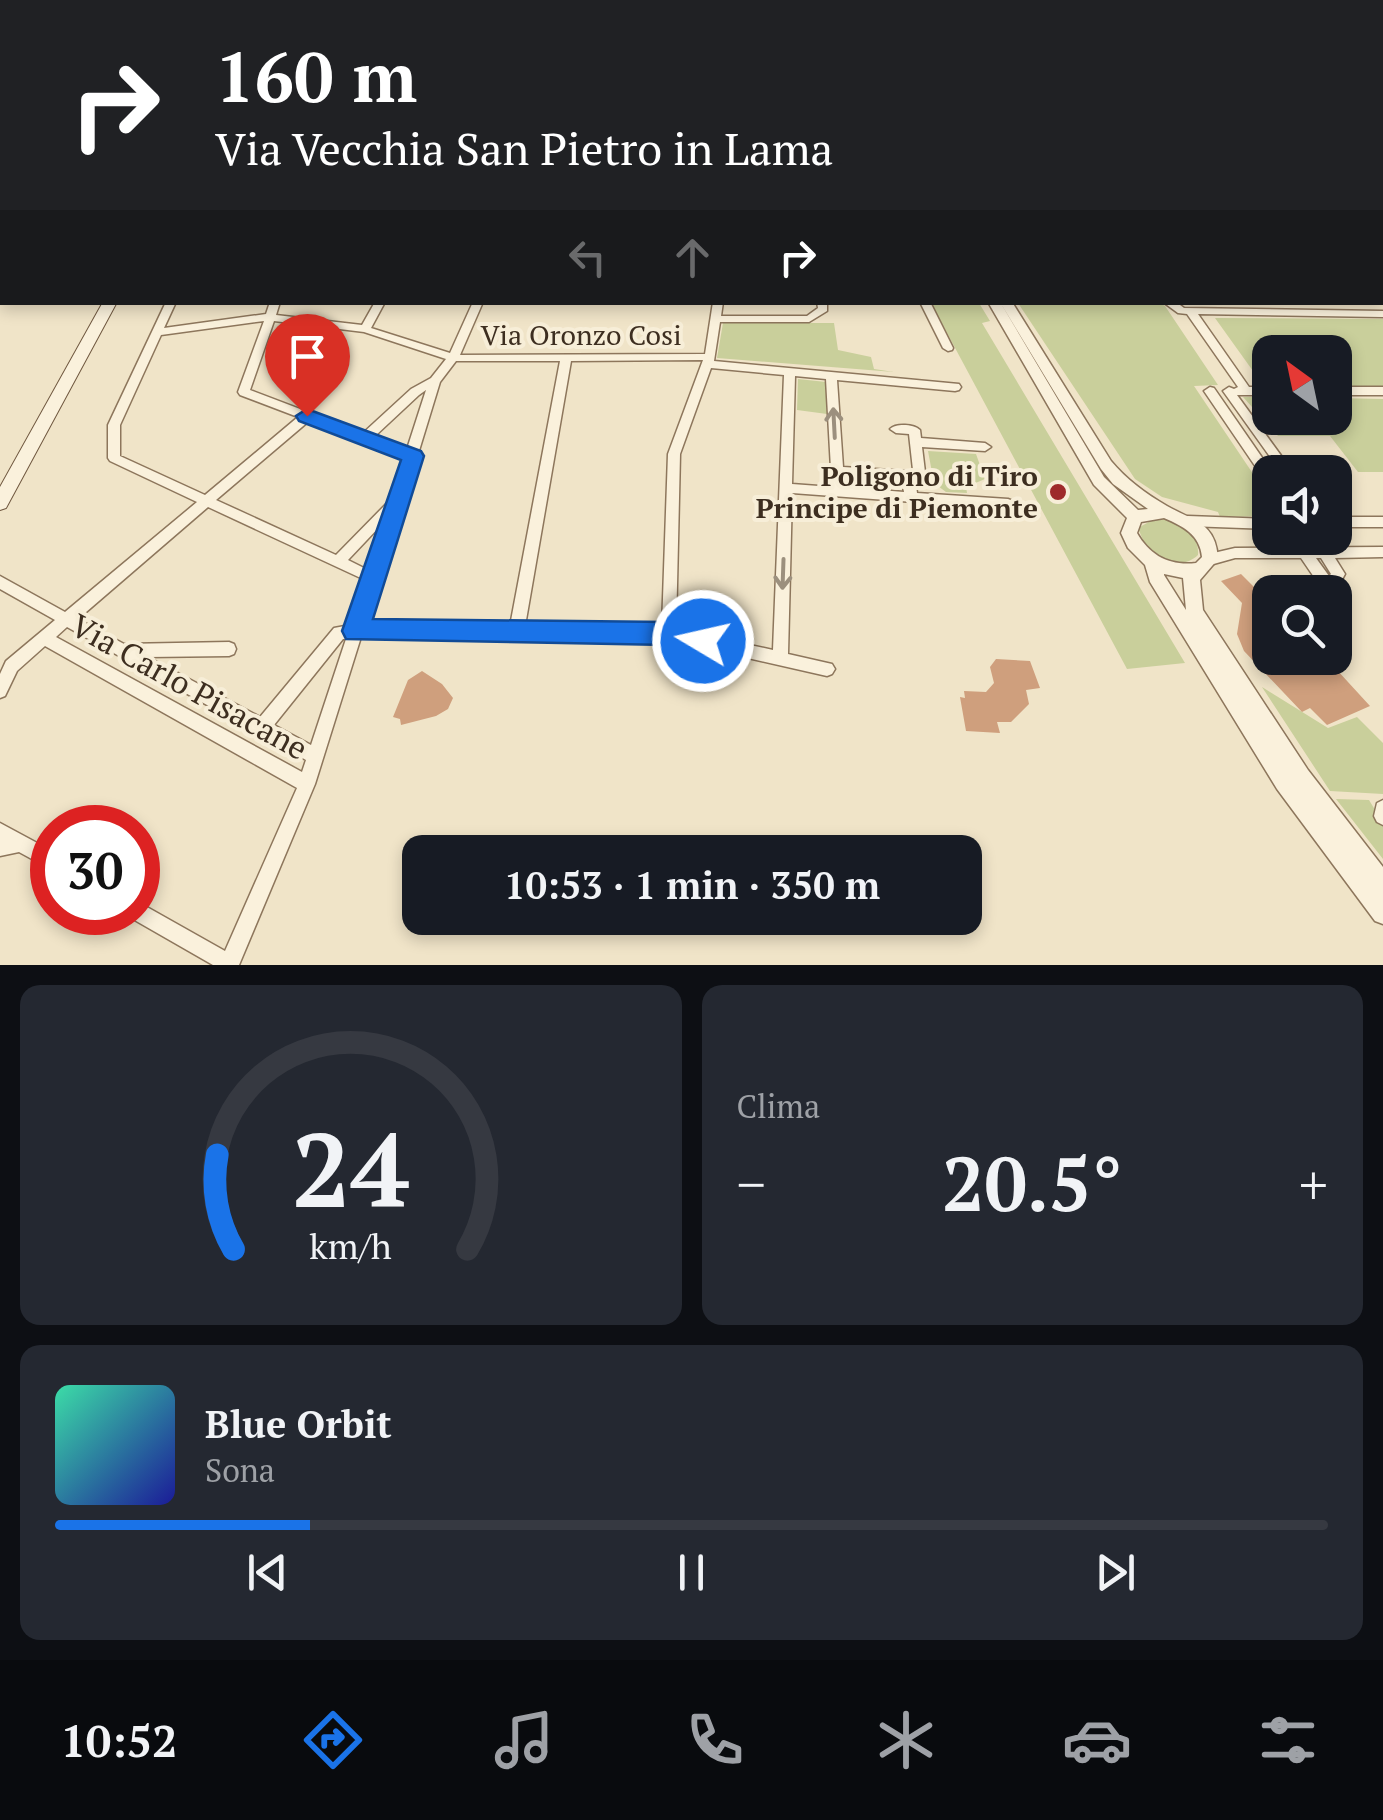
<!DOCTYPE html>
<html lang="it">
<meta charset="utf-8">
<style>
:root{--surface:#171b24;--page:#242831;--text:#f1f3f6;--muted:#9ea1a6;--line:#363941;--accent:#1a73e8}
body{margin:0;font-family:"PT Serif",serif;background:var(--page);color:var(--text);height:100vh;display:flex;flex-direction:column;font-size:38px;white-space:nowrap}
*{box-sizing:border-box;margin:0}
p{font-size:32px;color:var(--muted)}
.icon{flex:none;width:55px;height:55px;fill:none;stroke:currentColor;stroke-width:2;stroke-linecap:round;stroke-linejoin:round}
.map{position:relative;height:965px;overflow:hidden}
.details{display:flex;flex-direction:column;gap:20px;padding:20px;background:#0d0f14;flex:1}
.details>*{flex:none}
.hud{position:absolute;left:0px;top:0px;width:1385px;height:305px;box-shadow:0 5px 15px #0003;background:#202124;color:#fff;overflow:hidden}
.needle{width:65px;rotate:327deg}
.buttons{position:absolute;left:1252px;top:335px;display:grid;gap:20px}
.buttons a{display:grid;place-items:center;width:100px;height:100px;border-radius:20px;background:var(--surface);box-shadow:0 5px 15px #0003;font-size:50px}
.speed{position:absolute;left:30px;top:805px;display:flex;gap:20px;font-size:50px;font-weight:700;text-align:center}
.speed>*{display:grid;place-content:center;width:130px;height:130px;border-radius:50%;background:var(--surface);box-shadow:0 5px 15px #0003;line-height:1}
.speed .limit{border:15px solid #d22;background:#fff;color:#111}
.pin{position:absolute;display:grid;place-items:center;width:85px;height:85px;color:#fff;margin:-102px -42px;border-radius:50% 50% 50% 0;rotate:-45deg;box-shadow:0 0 10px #0007}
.pin .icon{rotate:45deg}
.me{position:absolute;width:110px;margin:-55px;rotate:279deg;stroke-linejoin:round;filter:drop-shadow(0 0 8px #0008)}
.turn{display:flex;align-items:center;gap:35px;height:210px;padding:0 50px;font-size:45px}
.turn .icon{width:130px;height:130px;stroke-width:2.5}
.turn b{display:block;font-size:70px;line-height:85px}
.lanes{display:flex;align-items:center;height:95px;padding:0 50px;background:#0003;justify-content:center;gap:50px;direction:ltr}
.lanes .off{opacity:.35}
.big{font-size:75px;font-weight:600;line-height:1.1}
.details .tile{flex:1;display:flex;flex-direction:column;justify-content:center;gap:15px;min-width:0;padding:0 35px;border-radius:20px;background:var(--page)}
.details .dial{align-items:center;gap:0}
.dial svg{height:260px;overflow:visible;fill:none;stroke:var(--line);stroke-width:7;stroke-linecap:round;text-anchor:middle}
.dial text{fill:var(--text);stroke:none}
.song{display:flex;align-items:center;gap:30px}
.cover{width:120px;height:120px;border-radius:15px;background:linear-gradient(135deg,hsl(160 70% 55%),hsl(240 70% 35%))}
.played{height:10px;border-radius:5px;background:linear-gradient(90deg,var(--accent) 20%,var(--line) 20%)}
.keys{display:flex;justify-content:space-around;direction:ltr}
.heat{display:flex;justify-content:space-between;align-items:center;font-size:55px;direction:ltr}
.details .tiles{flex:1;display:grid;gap:20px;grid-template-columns:1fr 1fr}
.tile:last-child{grid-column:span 2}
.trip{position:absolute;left:402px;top:835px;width:580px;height:100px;border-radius:20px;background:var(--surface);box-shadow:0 5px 15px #0003;font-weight:600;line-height:100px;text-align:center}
.menu{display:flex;height:160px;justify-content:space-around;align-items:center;background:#090b0e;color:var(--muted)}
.menu .icon{width:70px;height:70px}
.menu .active{color:var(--accent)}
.menu b{font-size:45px;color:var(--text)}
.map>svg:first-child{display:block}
.green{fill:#c9cf9b}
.building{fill:#cf9f7d}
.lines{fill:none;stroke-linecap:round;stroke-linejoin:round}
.minor-casing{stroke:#8d765c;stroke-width:3}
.tertiary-casing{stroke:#8d765c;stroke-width:3}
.secondary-casing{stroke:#6f573f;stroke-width:2}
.minor{fill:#faf1dc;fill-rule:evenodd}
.tertiary{fill:#faf1dc;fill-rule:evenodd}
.secondary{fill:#faf1dc;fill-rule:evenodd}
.rail-casing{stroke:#3d2e20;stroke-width:4}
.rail{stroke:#f7eed8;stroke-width:2.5;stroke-dasharray:5;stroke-linecap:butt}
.oneway{stroke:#9c907e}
.route{fill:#1a73e8;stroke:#114b97;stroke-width:2.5}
.poi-dot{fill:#9e2a2b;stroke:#f7eed8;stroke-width:4}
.labels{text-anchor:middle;stroke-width:8;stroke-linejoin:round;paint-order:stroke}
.street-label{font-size:28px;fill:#3d2e20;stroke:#f7eed8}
.poi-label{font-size:28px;font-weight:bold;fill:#3d2e20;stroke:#f7eed8;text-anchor:end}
.near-street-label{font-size:32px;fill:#3d2e20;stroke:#f7eed8}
</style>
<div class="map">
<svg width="1383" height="965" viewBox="0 0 1383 965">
<rect width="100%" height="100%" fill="#f0e4c8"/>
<path class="green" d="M 1158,302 L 1165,306 L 1218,385 L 1194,386 L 1270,499 L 1270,516 L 1220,517 L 1218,512 L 1162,497 L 1135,479 L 1018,303 Z
M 931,303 L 979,303 L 990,321 L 982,323 L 1185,663 L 1127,669 Z
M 1215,318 L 1383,319 L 1383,387 L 1335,386 L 1335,352 L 1270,352 L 1270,386 L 1263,385 Z
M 723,323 L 834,323 L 838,350 L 871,357 L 874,369 L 894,372 L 717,358 Z
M 798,379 L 826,382 L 827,414 L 797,410 Z
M 1243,397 L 1270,397 L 1270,418 L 1335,418 L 1335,398 L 1383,399 L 1383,472 L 1358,472 L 1330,436 L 1278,436 Z
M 928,451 L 976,454 L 985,479 L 966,487 L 967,493 L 946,492 L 934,483 Z
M 1156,518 C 1177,520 1200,532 1198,555 C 1182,570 1164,560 1147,550 L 1138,528 Z
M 1262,687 L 1328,728 L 1357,717 L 1383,743 L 1383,794 L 1330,791 Z
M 1336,799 L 1369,800 L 1383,823 L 1383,859 Z"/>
<path class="building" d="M 1241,574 L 1270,603 L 1270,658 L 1326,658 L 1370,706 L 1327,725 L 1310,708 L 1302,712 L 1244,651 L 1237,634 L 1242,603 L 1221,581 Z
M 996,659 L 1030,661 L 1040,688 L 1026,690 L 1029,704 L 1011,722 L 997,722 L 1000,733 L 966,731 L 960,697 L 965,698 L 964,691 L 986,692 L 994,683 L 990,667 Z
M 422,671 L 442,684 L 453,698 L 448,709 L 436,716 L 401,725 L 400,719 L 393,717 L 408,680 Z"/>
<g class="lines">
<defs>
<path id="minor" d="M 93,0 L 104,0 L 97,2 L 88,2 Z
M 799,0 L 821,0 L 808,2 L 792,2 Z
M 847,0 L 853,0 L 853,2 L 848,2 Z
M 1327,0 L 1333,0 L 1331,2 L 1326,2 Z
M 1382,12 L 1383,12 L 1383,16 L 1382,16 Z
M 0,25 L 2,25 L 2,29 L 0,29 Z
M 1382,35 L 1383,35 L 1383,39 L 1382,39 Z
M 0,39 L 2,39 L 2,43 L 0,43 Z
M 1382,67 L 1383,67 L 1383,71 L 1382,71 Z
M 0,79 L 2,79 L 2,83 L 0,83 Z
M 1382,109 L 1383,109 L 1383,113 L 1382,113 Z
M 0,113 L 2,113 L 2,119 L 0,119 Z
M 1382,278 L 1383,278 L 1383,284 L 1382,284 Z
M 166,302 L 176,302 L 164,328 L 266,314 L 270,302 L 280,302 L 276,315 L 362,325 L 375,302 L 385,302 L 371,328 L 450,353 L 473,302 L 483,302 L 460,355 L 705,354 L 713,302 L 723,302 L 721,316 L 807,316 L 818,308 L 817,302 L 827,302 L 827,311 L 809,322 L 720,322 L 714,361 L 959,384 L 961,387 L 959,390 L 955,391 L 837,380 L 843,467 L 907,471 L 913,470 L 909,434 L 896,433 L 890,429 C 896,423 914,424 920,430 L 921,438 L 985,443 L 991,447 L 985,451 L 922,447 L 925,472 L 923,475 L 915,478 L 917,493 L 1008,499 L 1013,501 L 1014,504 L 1013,507 L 1008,509 L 792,493 L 788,654 L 832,664 L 835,669 L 832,674 L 827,676 L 669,640 L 361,637 L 315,784 L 239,965 L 213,965 L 131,918 L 129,912 L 138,912 L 138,902 L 225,951 L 297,788 L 45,646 L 17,671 L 5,696 L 0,698 L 0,674 L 6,661 L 55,620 L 0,589 L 0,576 L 65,612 L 197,502 L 110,461 L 108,458 L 108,425 ZM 264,321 L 238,392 L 240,395 L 298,417 L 205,495 L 120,456 L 120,425 L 161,335 ZM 274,321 L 364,332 L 446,359 L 431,378 L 411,389 L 363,433 L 250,390 ZM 703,360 L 668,454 L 662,627 L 525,626 L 571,361 ZM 456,361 L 560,361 L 510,626 L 365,625 L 416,459 L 419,456 L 418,454 L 440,382 ZM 711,368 L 784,375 L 773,650 L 676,629 L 680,454 ZM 795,376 L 826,379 L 832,487 L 792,484 ZM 426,390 L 407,449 L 374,437 L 419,395 ZM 309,421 L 405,458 L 391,499 L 336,555 L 216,500 ZM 843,476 L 902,480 L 904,492 L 844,487 ZM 208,507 L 365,580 L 350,625 L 334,628 L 260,717 L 148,657 L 229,656 L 234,654 L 236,649 L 234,644 L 229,642 L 124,644 L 78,619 ZM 383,523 L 368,570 L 348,560 ZM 67,627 L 306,760 L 302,772 L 56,637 ZM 343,639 L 346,639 L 311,745 L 274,725 Z
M 920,302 L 930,302 L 953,348 L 952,350 L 948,351 L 943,348 Z
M 1163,302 L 1176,302 L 1184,308 L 1383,311 L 1383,317 L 1198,314 L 1249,387 L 1270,387 L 1270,395 L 1237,395 L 1293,472 L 1281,472 L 1223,391 L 1229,387 L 1234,389 L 1238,387 L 1187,314 L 1178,313 Z
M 1210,387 L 1214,388 L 1272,472 L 1270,472 L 1270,484 L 1266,482 L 1204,391 Z
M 1335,387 L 1383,387 L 1383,395 L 1335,395 Z
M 1188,516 L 1270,519 L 1270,529 L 1188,526 L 1183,525 L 1181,521 L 1183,517 Z
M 1335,517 L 1383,517 L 1383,527 L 1335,527 Z
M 1383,547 L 1383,557 L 1335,558 L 1345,574 L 1339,585 L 1312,592 L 1284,592 L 1286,588 L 1316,580 L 1301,558 L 1235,558 L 1210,565 L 1205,563 L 1203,559 L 1205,555 L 1235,548 ZM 1316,558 L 1321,558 L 1331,574 L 1329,576 Z
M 1383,800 L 1383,825 L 1377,822 L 1374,816 L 1377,803 Z
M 0,823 L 52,851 L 52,870 L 19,852 L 0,856 Z"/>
<path id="tertiary" d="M 988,302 L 1000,302 L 1104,477 L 1138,510 L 1148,509 L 1113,484 L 1101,469 L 1000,302 L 1012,302 L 1111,461 C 1126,479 1146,494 1167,506 C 1193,521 1216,522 1218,559 L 1200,580 L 1203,610 L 1308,770 L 1383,867 L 1383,924 L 1375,921 L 1277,789 L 1150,582 L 1145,565 L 1128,548 L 1121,533 L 1127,518 L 1094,485 ZM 1164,518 C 1183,526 1200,535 1202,557 L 1196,563 C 1170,566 1150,556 1137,533 L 1141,522 ZM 1164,574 L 1183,578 L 1186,610 L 1164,575 Z"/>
<path id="secondary" d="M 0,0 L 11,0 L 0,4 Z
M 952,0 L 963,0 L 965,2 L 956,2 Z
M 0,152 L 2,152 L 2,158 L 0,158 Z
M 0,175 L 2,175 L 2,183 L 0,183 Z
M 1382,214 L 1383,214 L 1383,222 L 1382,222 Z
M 1382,226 L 1383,227 L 1383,235 L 1382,235 Z
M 103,302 L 117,302 L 6,508 L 0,510 L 0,487 Z"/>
</defs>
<use href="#minor" class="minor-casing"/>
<use href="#tertiary" class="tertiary-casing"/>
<use href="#secondary" class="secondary-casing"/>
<use href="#minor" class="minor"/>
<use href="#tertiary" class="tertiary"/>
<use href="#secondary" class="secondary"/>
<defs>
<path id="rail" d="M 1150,0 L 1174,2"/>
</defs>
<use href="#rail" class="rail-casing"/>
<use href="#rail" class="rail"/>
</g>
<defs><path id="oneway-shaft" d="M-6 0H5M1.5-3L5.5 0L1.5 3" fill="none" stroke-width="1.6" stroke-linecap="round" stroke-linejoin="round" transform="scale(2.5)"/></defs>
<g class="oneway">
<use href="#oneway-shaft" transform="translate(834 423) rotate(-93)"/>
<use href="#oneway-shaft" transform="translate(783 574) rotate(92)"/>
</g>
<path class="route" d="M 307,409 L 421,451 L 424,456 L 373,619 L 668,622 L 713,633 L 716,641 L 713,649 L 703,653 L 668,645 L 346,639 L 342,631 L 401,460 L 299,421 L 296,416 Z"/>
<circle class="poi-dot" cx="1058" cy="492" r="10"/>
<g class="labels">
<g class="street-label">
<text x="581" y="345">Via Oronzo Cosi</text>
</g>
<g class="poi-label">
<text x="1038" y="486">Poligono di Tiro<tspan x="1038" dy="32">Principe di Piemonte</tspan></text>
</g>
<g class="near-street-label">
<text transform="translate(189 687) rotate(29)" y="11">Via Carlo Pisacane</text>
</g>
</g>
</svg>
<div class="buttons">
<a><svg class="needle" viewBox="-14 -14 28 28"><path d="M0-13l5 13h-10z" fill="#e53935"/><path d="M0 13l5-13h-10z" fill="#9ea1a6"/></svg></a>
<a><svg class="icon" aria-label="sound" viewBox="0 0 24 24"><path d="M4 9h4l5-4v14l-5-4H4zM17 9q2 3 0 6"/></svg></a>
<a><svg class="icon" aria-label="search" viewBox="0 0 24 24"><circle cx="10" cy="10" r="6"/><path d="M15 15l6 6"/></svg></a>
</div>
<div class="speed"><div class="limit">30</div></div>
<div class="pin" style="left:307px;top:416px;background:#d93025"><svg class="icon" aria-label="arrive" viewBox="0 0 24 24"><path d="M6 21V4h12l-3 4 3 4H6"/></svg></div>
<svg class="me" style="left:703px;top:641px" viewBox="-20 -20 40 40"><circle r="17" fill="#1a73e8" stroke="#fff" stroke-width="3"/><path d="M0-11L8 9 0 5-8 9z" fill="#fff"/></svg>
<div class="trip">10:53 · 1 min · 350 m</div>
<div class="hud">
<div class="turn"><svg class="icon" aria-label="right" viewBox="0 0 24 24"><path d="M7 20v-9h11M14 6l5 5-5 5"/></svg><div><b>160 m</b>Via Vecchia San Pietro in Lama</div></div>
<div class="lanes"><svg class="icon off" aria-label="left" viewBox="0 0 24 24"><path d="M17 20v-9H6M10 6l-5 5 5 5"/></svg><svg class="icon off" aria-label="ahead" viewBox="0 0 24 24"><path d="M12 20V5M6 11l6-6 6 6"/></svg><svg class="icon" aria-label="right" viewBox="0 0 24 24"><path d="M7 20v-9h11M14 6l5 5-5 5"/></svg></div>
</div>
</div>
<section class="details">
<div class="tiles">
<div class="tile dial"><svg viewBox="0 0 100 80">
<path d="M14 69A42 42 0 1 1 86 69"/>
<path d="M14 69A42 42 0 0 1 9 40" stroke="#1a73e8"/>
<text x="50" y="56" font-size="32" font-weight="700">24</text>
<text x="50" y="72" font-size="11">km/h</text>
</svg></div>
<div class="tile"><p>Clima</p>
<div class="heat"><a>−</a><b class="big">20.5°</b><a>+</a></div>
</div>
<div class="tile">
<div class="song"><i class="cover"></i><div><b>Blue Orbit</b><p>Sona</p></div></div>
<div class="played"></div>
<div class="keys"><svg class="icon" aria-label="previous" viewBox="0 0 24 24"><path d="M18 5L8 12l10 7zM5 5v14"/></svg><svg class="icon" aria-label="pause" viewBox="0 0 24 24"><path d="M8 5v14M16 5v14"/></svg><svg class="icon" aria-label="next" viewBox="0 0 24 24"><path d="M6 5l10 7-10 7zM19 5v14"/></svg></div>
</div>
</div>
</section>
<nav class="menu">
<b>10:52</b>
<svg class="icon active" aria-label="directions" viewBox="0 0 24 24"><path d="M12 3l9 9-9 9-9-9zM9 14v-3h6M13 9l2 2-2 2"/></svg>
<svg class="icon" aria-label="music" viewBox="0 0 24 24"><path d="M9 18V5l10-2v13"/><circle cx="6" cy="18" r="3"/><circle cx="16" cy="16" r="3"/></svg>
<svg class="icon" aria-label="phone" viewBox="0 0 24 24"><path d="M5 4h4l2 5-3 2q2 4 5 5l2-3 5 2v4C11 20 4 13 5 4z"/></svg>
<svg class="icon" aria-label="climate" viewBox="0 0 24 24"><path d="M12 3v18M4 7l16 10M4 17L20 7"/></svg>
<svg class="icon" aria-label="car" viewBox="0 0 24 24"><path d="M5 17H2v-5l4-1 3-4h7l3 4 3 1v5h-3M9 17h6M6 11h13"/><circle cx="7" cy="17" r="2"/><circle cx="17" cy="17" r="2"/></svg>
<svg class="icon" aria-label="filters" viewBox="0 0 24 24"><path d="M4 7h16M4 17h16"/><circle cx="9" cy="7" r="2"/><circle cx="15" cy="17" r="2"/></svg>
</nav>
